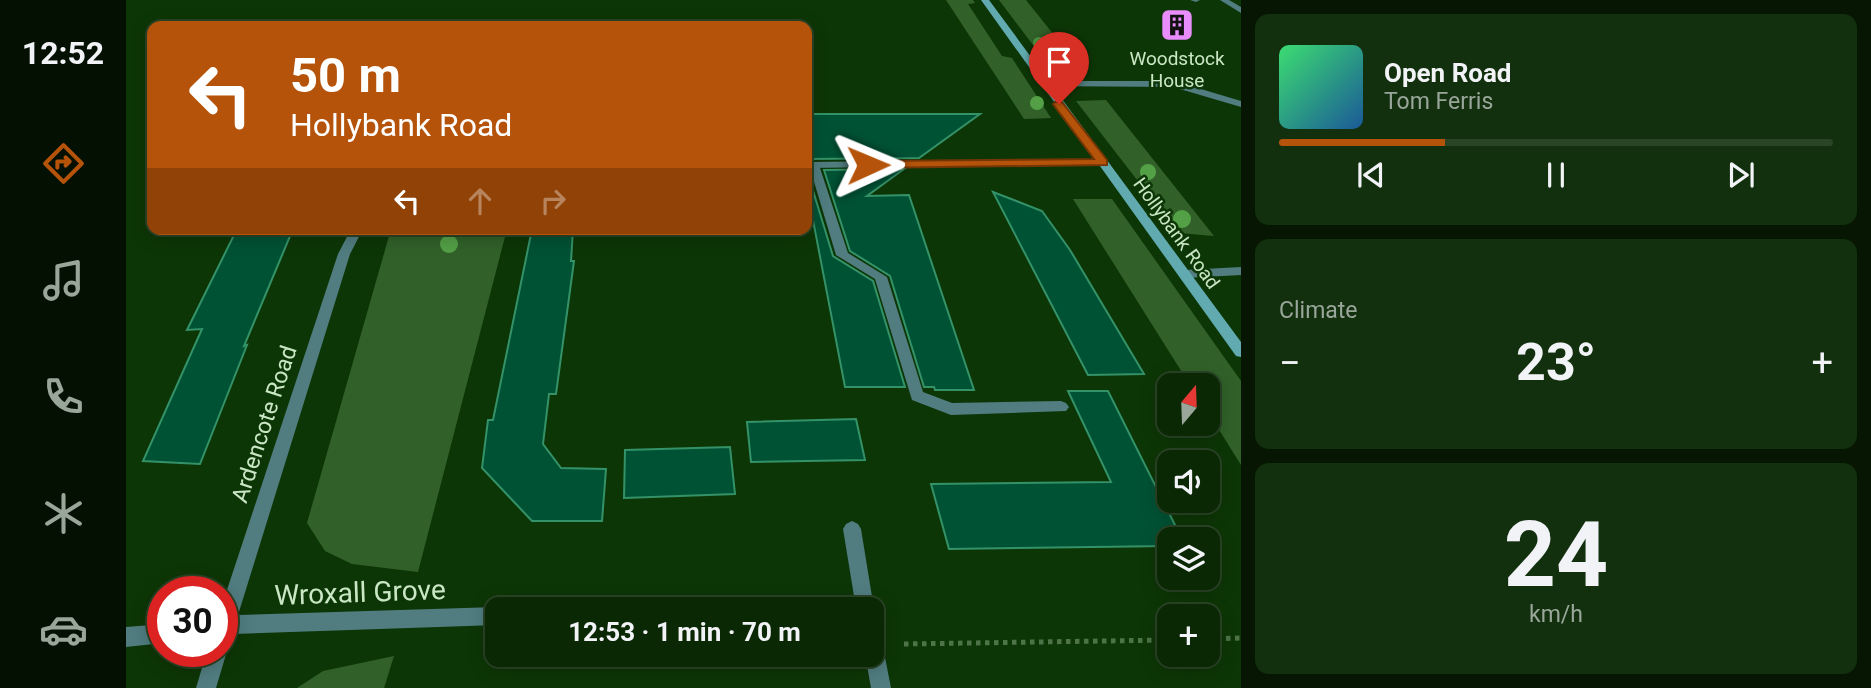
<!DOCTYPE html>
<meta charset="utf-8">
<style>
:root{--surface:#0a2804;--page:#13300e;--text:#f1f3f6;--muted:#99a69a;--line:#2a4426;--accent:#b45309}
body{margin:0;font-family:Roboto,sans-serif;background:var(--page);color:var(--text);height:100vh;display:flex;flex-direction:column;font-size:26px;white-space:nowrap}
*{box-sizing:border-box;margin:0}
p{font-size:23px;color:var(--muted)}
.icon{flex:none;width:38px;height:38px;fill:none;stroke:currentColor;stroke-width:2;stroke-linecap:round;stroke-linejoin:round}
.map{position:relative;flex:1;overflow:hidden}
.drawer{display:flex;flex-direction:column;gap:14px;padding:14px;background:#061602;width:630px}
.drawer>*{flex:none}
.guide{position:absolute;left:21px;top:21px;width:665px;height:214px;border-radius:14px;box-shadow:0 4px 18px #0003,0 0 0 2px var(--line);background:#b45309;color:#fff;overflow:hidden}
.needle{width:46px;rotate:19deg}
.controls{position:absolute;left:1031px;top:373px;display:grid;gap:14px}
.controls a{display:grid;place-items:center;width:63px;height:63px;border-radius:14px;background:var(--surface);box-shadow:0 4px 18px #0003,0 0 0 2px var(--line);font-size:35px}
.speed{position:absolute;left:21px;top:576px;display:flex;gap:14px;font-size:35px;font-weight:700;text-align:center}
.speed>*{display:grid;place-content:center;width:91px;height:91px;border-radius:50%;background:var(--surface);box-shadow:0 4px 18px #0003,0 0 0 2px var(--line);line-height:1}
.speed .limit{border:10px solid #d22;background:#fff;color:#111}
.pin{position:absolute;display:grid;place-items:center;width:60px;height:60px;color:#fff;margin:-72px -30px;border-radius:50% 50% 50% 0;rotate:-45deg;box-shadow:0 0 7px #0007}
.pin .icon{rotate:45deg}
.me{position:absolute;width:77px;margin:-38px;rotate:89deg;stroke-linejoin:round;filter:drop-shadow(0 0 5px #0008)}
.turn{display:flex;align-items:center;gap:24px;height:147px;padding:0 28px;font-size:32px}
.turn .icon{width:91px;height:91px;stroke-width:2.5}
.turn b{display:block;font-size:49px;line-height:60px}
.lanes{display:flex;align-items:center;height:66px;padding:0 28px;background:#0003;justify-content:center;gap:35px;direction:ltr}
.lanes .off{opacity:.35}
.big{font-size:52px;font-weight:700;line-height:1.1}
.drawer .tile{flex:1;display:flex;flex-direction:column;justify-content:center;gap:10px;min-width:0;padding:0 24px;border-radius:14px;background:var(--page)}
.drawer .dial{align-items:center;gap:0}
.dial b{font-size:91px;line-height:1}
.song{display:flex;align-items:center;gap:21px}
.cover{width:84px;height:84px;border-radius:10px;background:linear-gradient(135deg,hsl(140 70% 55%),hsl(210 70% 35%))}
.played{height:7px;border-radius:4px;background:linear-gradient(90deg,var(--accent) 30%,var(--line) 30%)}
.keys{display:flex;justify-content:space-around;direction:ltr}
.heat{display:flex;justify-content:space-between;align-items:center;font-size:38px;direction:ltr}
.trip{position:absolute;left:359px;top:597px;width:399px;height:70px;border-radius:14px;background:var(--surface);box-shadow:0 4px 18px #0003,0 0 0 2px var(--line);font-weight:700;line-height:70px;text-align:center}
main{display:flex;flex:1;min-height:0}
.dock{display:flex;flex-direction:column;width:126px;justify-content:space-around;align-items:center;background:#041002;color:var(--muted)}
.dock .icon{width:49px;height:49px}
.dock .active{color:var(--accent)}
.dock b{font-size:32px;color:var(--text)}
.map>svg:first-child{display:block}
.green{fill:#316129}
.building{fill:#005235;stroke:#349268;stroke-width:2}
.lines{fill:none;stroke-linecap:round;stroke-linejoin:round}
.path{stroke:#4e7348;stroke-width:5;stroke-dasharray:4.5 4.5;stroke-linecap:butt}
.lane{fill:#517d80;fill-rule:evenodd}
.street{fill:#517d80;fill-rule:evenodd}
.secondary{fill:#61abb0;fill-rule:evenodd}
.tree{fill:#54a047}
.route{fill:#b45309;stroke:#753606;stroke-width:2}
.labels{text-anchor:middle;stroke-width:5;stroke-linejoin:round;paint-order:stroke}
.far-poi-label{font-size:19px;fill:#cae7c5;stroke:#0d3606}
.far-street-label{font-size:19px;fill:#cae7c5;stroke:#0d3606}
.street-label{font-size:23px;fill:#cae7c5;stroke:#0d3606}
.near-street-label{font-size:28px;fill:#cae7c5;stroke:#0d3606}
</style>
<main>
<nav class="dock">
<b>12:52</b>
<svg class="icon active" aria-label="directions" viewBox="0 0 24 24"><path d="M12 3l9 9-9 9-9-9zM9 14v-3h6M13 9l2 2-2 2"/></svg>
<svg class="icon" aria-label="music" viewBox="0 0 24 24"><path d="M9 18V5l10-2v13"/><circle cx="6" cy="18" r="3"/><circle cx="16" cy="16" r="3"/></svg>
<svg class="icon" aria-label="phone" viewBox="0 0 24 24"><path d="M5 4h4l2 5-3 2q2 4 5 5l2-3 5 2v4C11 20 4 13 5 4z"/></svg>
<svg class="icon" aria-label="climate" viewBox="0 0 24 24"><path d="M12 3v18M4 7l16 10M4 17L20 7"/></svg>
<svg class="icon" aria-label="car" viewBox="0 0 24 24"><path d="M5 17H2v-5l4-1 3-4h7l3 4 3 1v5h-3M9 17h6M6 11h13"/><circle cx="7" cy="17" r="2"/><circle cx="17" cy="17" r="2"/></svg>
</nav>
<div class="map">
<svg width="1115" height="688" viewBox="0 0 1115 688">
<rect width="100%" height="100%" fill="#0d3606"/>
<path class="green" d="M 820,0 L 847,0 L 849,3 L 842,4 L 876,56 L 886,58 L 925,118 L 898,119 Z
M 873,0 L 900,0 L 952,65 L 922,65 Z
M 980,100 L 1088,236 L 1052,233 L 950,101 Z
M 947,199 L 986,199 L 1115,381 L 1115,465 L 1082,412 L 1082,385 L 1064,385 Z
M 265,229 L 381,229 L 292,572 L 226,564 L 199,551 L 181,523 Z
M 268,656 L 258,688 L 171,688 L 197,671 Z"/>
<path class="building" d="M 681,114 L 854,114 L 793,158 L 681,159 Z
M 778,169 L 741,196 L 783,195 L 848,390 L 809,390 L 808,387 L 798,387 L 764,276 L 724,251 L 698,170 Z
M 681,171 L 707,256 L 747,281 L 779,387 L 719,387 L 687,220 L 681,220 Z
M 867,192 L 916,211 L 944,250 L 1018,374 L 962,375 Z
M 111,229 L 167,229 L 118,346 L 121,345 L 74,464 L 17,461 L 76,329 L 61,330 Z
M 406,229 L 447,229 L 445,261 L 448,261 L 430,394 L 423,394 L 417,444 L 435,468 L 480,469 L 476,521 L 406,521 L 356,468 L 362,420 L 367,420 Z
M 942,391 L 982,391 L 1056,539 L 1043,539 L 1043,546 L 823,549 L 805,484 L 985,482 Z
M 730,419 L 739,460 L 625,462 L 621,422 Z
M 604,447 L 609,494 L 498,498 L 499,450 Z"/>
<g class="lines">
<path class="path" d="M 1082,639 L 1115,638
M 778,644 L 1043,640"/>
<path class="lane" d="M 1094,0 L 1103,0 L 1115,7 L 1115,13 Z
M 688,162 L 693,165 L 722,253 L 761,277 L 797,392 L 826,403 L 935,401 L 940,403 L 943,407 L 940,411 L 825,415 L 786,400 L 749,279 L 710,255 L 683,165 Z
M 1115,267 L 1115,275 L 1059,278 L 1053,274 L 1059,270 Z"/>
<path class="street" d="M 1064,0 L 1074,0 L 1070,2 Z
M 918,81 L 1048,81 L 1115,101 L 1115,107 L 1047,87 L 915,86 L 913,84 Z
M 977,159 L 981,160 L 981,164 L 681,168 L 681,162 Z
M 225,229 L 237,229 L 224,254 L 112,615 L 371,607 L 376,609 L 371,609 L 371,625 L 106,634 L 103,642 L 97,644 L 101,651 L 90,688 L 70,688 L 81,651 L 96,651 L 96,605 L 212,254 Z
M 726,521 L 732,524 L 735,529 L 748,609 L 746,615 L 746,609 L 593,609 L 595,603 L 602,600 L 728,596 L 717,529 L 720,524 Z
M 37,624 L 37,643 L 0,647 L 0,627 Z
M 746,632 L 753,635 L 756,642 L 765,688 L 745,688 L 739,654 L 746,654 Z"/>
<path class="secondary" d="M 855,0 L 863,0 L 1115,342 L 1115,357 L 1110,356 Z"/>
</g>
<g class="tree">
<circle cx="913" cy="43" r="6"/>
<circle cx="911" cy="103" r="7"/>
<circle cx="1022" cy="172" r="8"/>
<circle cx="1056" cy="219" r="9"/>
<circle cx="323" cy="244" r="9"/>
</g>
<path class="route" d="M 929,102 L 936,102 L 981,160 L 981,165 L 742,168 L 736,165 L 742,161 L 968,159 L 927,104 Z"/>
<defs>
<symbol id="building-square" viewBox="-11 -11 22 22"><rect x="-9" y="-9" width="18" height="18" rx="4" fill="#ea8dfc" stroke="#0d3606"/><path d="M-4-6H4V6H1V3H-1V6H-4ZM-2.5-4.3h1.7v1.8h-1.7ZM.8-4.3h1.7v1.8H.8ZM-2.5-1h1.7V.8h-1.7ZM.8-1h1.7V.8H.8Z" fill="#111"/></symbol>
</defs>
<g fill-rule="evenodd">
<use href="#building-square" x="1032" y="6" width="38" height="38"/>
</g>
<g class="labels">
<g class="far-poi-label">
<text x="1051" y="65">Woodstock<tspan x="1051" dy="22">House</tspan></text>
</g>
<g class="far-street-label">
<text transform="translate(1051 233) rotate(54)" y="7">Hollybank Road</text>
</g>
<g class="street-label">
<text transform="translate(138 424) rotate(-72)" y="8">Ardencote Road</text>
</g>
<g class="near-street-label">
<text transform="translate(234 592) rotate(-2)" y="10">Wroxall Grove</text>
</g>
</g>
</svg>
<div class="controls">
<a><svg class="needle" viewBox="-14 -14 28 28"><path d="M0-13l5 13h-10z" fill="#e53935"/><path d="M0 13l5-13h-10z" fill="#99a69a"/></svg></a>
<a><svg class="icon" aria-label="sound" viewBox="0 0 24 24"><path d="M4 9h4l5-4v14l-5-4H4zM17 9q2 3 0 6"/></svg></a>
<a><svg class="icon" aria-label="layers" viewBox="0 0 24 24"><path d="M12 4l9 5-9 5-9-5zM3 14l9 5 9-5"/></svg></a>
<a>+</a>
</div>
<div class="speed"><div class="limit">30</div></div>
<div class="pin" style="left:933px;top:104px;background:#d93025"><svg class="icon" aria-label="arrive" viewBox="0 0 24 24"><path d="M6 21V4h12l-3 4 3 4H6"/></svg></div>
<svg class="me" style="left:742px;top:165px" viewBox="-20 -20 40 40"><path d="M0-17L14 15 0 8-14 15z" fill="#b45309" stroke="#fff" stroke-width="4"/></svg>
<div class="trip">12:53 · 1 min · 70 m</div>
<div class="guide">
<div class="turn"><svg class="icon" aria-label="left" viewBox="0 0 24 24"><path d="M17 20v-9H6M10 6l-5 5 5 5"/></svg><div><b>50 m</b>Hollybank Road</div></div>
<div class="lanes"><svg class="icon" aria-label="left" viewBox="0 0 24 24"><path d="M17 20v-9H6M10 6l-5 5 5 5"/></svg><svg class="icon off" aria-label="ahead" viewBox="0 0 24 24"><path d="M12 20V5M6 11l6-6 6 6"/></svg><svg class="icon off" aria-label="right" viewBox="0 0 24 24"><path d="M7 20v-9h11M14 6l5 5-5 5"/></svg></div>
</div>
</div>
<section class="drawer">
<div class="tile">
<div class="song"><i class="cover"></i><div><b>Open Road</b><p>Tom Ferris</p></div></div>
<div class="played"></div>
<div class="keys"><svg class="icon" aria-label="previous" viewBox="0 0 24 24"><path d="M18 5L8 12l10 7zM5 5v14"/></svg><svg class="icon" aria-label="pause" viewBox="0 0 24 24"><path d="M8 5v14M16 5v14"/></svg><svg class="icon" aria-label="next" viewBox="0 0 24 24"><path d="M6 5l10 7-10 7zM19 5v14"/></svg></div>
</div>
<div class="tile"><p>Climate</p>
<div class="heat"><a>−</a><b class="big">23°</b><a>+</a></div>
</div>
<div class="tile dial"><b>24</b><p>km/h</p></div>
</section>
</main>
